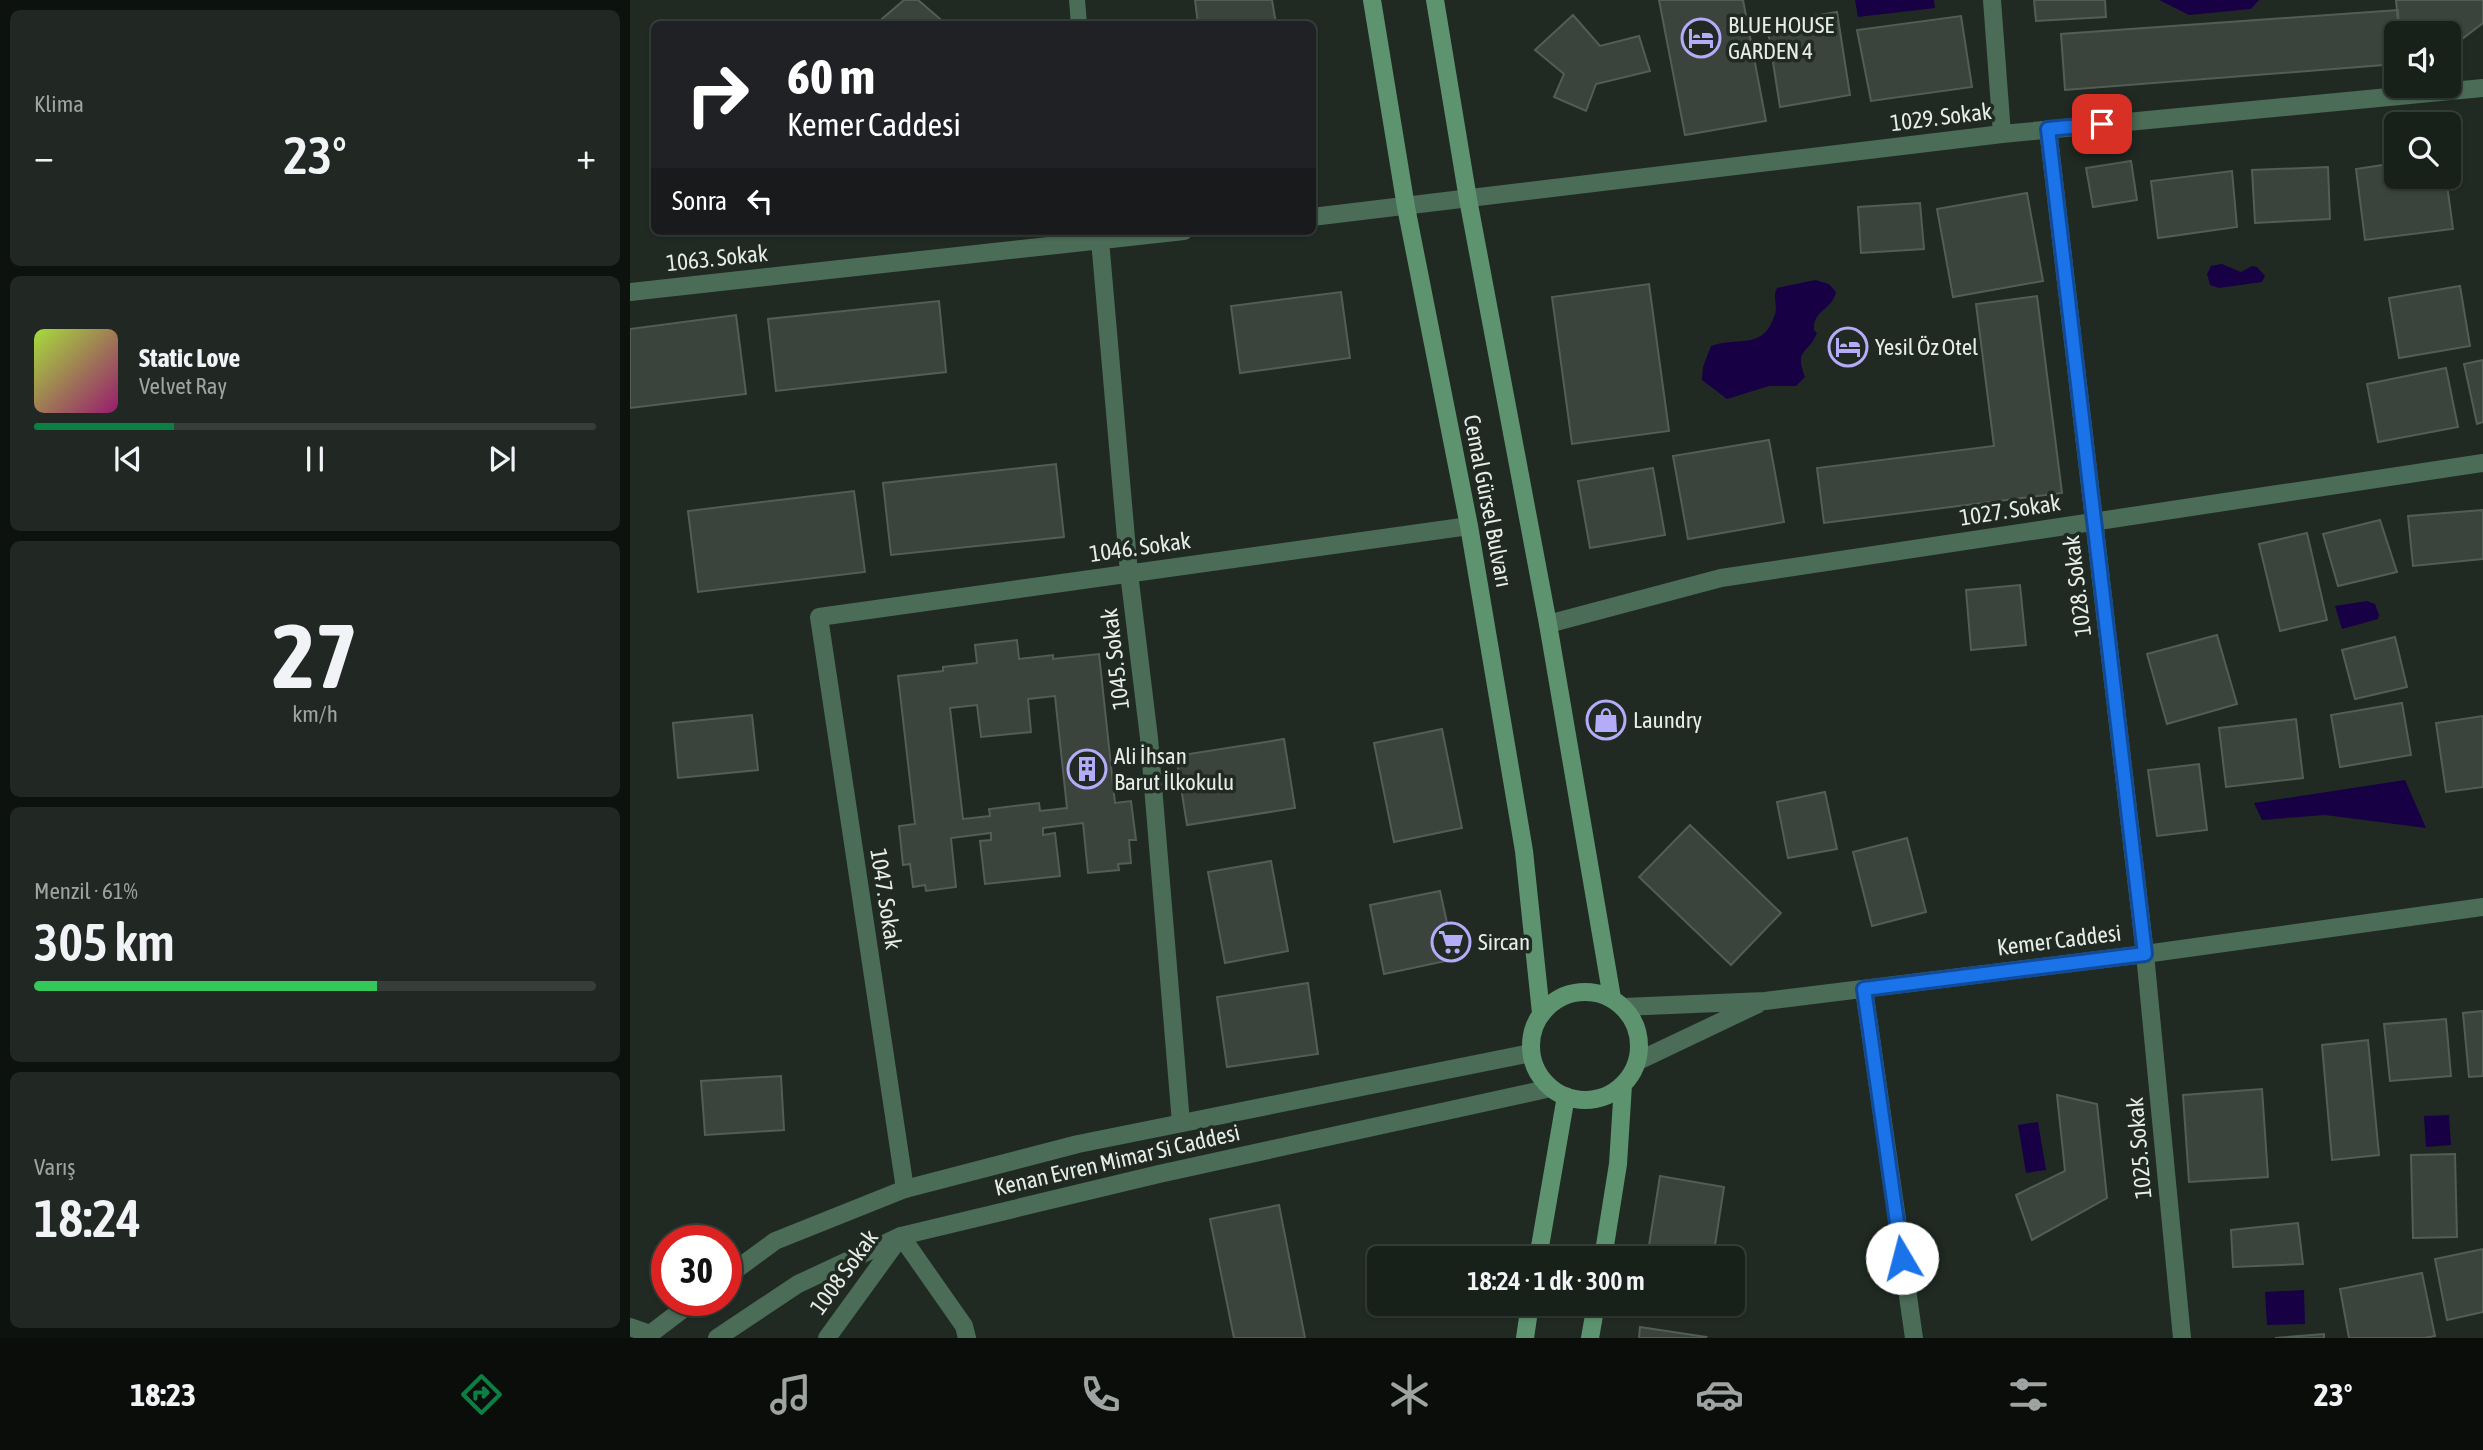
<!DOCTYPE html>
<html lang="tr">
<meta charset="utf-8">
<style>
:root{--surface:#18201a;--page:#212823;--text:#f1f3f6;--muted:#9fa3a2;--line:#363e39;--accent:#0b8043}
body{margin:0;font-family:"Asap Condensed",sans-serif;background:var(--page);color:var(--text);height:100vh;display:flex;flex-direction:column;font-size:26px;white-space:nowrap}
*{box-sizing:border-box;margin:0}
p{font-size:23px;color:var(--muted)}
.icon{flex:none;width:38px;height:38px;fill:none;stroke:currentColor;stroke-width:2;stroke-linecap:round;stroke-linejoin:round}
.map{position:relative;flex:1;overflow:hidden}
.drawer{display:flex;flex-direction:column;gap:10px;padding:10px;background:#0d120e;width:630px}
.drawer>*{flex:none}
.hud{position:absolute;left:21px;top:21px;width:665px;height:214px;border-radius:10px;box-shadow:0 2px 5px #0004,0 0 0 2px var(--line);background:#202124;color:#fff;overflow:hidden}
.fabs{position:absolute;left:1754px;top:21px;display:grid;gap:14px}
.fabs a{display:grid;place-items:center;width:77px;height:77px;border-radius:10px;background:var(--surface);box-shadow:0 2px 5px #0004,0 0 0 2px var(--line);font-size:35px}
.speed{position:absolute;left:21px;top:1225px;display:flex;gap:14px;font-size:35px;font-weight:700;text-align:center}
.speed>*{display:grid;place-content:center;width:91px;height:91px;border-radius:50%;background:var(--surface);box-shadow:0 2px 5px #0004,0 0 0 2px var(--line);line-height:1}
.speed .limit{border:10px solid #d22;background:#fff;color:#111}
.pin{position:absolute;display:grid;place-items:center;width:60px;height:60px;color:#fff;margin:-30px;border-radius:14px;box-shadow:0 4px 10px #0006}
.me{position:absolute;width:77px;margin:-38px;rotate:352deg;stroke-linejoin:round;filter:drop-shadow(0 0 5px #0008)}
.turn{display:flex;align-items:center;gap:24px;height:147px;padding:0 21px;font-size:32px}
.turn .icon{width:91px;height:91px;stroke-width:2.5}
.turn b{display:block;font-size:49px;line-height:60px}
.then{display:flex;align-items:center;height:66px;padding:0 21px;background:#0003;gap:14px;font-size:26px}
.big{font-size:52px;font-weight:600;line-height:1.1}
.drawer .card{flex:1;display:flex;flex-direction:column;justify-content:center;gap:10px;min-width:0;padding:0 24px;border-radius:10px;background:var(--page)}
.drawer .dial{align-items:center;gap:0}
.dial b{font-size:91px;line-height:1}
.song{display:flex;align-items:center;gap:21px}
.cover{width:84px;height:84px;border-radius:10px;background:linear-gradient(135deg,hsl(80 70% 55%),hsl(320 70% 35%))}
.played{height:7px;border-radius:4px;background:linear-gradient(90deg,var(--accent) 25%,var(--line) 25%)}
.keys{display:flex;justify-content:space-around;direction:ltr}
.heat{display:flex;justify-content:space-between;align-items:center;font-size:38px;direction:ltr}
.charge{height:10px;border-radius:5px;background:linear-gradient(90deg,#34c759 61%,var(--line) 0)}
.trip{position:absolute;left:737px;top:1246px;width:378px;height:70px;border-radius:10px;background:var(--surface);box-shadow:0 2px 5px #0004,0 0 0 2px var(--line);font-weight:600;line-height:70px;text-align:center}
.tab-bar{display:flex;height:112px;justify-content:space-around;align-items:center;background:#0a0d0a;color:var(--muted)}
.tab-bar .icon{width:49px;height:49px}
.tab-bar .active{color:var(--accent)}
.tab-bar b{font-size:32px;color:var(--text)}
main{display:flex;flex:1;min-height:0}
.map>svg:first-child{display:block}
.water{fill:#180044}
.building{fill:#3a443d;stroke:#525d55;stroke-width:2;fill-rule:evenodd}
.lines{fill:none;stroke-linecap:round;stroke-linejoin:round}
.service{stroke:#4b6c56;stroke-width:16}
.minor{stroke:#4b6c56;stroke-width:18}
.tertiary{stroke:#4b6c56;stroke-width:18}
.secondary{stroke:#5d936f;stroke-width:18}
.route-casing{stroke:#114b97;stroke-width:18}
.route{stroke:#1a73e8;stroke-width:12}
.labels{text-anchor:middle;stroke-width:7;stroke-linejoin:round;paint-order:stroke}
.poi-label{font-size:23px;fill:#e6ece8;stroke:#202a23;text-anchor:start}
.street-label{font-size:23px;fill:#e6ece8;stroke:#202a23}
</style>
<main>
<section class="drawer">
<div class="card"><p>Klima</p>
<div class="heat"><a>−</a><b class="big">23°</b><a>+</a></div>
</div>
<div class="card">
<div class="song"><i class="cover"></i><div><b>Static Love</b><p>Velvet Ray</p></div></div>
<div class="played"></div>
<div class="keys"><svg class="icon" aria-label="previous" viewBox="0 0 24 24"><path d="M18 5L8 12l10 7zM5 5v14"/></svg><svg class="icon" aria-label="pause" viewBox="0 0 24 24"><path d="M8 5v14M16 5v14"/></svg><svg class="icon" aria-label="next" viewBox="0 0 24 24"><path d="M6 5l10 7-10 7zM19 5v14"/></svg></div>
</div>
<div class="card dial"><b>27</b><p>km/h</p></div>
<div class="card"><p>Menzil · 61%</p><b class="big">305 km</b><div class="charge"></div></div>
<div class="card"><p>Varış</p><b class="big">18:24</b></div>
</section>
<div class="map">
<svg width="1853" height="1338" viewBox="0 0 1853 1338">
<rect width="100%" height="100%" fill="#202a23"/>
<path class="water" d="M 1225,0 L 1304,0 L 1305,8 L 1228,17 Z
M 1529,0 L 1629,0 L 1621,9 L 1559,15 Z
M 1592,264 L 1611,272 L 1622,266 L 1627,267 L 1635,276 L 1632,282 L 1589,288 L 1580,285 L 1577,274 L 1581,266 Z
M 1185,280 L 1199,284 L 1206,292 C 1202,311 1183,309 1184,330 L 1187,333 C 1178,355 1164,348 1175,377 L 1166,386 L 1139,386 L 1097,399 L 1072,380 L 1073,367 L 1081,346 C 1109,336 1134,351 1145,314 C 1148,305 1142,297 1147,288 Z
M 1737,601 L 1745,604 L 1749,615 L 1748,619 L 1712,629 L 1705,606 Z
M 1775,780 L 1796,828 L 1695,815 L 1632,820 L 1624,803 Z
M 1819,1115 L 1821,1145 L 1796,1147 L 1794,1116 Z
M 1408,1122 L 1416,1170 L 1396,1173 L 1388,1125 Z
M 1674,1290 L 1675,1324 L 1637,1325 L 1635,1292 Z"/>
<path class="building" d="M 274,0 L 288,0 L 316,24 L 246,24 Z
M 565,0 L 642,0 L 646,24 L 568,24 Z
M 1029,0 L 1113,0 L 1136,121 L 1055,135 Z
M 1404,0 L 1475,0 L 1476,17 L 1406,21 Z
M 1766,0 L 1853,0 L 1853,23 L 1823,46 L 1824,62 L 1818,62 L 1818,33 L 1769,33 Z
M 1768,10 L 1769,33 L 1766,33 L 1766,64 L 1435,90 L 1431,34 Z
M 1207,12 L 1220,95 L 1150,107 L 1137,24 Z
M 943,15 L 970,46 L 1009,36 L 1020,71 L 966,84 L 956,111 L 924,97 L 934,74 L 905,50 Z
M 1331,16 L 1342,87 L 1241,101 L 1227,30 Z
M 1501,161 L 1507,200 L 1463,207 L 1456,168 Z
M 1766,163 L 1766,177 L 1816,177 L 1823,229 L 1735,240 L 1726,169 Z
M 1698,167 L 1700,219 L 1625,223 L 1622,170 Z
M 1602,171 L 1607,227 L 1528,238 L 1521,181 Z
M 1397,193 L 1413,281 L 1323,297 L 1307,209 Z
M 1290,203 L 1294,249 L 1231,253 L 1228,207 Z
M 1019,284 L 1039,431 L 942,444 L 922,297 Z
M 1830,286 L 1840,346 L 1769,358 L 1759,298 Z
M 711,292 L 720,358 L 610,373 L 601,306 Z
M 1407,296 L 1432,493 L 1194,523 L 1187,468 L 1364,446 L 1346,304 Z
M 309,301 L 316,372 L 146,391 L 138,319 Z
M 106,315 L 116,394 L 0,408 L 0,329 Z
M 1853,360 L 1853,422 L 1847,424 L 1834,364 Z
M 1816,368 L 1828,427 L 1748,442 L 1737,384 Z
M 1139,440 L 1154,522 L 1058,539 L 1043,456 Z
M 426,464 L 434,537 L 261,555 L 253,483 Z
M 1023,468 L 1035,535 L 960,548 L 948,481 Z
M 224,491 L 235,572 L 68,592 L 58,511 Z
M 1853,510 L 1853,559 L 1783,566 L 1778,516 Z
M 1750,520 L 1767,572 L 1708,586 L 1693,534 Z
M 1677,533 L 1697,620 L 1650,631 L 1629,544 Z
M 1390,585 L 1396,645 L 1341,650 L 1336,590 Z
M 1587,635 L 1607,704 L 1537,724 L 1517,654 Z
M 1765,637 L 1777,687 L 1725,699 L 1712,650 Z
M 387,640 L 389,659 L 423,655 L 423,659 L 469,654 L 485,803 L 501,801 L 506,840 L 499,840 L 501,863 L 488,864 L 489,870 L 458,873 L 453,823 L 413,828 L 413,835 L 425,833 L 430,876 L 355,884 L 350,841 L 361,840 L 361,833 L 321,838 L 326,887 L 296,891 L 295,885 L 283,887 L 280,864 L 273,865 L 269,826 L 285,824 L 268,676 L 313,671 L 313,667 L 347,663 L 345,645 ZM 425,696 L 437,808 L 410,811 L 409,803 L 359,809 L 360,816 L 333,819 L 320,708 L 347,705 L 351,737 L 401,732 L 398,699 Z
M 1772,703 L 1781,755 L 1710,767 L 1701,715 Z
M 122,715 L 128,770 L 48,778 L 43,723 Z
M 1853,716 L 1853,787 L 1816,792 L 1806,723 Z
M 1666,719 L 1673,778 L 1596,787 L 1589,728 Z
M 812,729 L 832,828 L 764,842 L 744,743 Z
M 654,739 L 665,808 L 557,825 L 546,756 Z
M 1569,764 L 1577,830 L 1527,836 L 1518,770 Z
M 1195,792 L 1207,849 L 1158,858 L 1147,802 Z
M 1060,825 L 1151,913 L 1101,965 L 1009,877 Z
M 1277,838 L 1296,912 L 1242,926 L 1223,852 Z
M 641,861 L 658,951 L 595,963 L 578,872 Z
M 810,891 L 825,959 L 754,974 L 740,905 Z
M 678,983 L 688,1054 L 597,1067 L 587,997 Z
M 1853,1011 L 1853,1076 L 1839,1077 L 1833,1013 Z
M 1816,1019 L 1821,1076 L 1760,1081 L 1754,1024 Z
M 1738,1040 L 1749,1155 L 1702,1160 L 1692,1045 Z
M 151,1076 L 154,1130 L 75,1135 L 71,1081 Z
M 1632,1089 L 1638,1177 L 1559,1182 L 1553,1095 Z
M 1427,1095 L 1467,1104 L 1477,1198 L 1402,1240 L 1386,1195 L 1435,1171 Z
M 1825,1154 L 1827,1237 L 1783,1238 L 1781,1155 Z
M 1030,1176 L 1094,1187 L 1083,1258 L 1017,1258 Z
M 649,1205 L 675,1338 L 604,1338 L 580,1219 Z
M 1668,1223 L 1673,1264 L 1603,1267 L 1601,1230 Z
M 1853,1249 L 1853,1312 L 1817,1320 L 1805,1259 Z
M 1792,1273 L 1805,1336 L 1794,1338 L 1719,1338 L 1710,1289 Z
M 1010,1327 L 1076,1337 L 1075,1338 L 1009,1338 Z
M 1694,1334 L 1694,1338 L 1645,1338 Z"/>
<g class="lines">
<path class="service" d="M 447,0 L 449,24"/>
<path class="minor" d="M 1362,0 L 1372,134
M 1418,129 L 1515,954 L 1552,1338
M 682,217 L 1372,134 L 1853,88
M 470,240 L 499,573 L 519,738 L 551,1123
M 0,292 L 554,231
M 918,624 L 1091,578 L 1853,463
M 1234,989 L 1284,1338
M 275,1189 L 189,617 L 839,526
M 0,1327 L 20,1334
M 197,1338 L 271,1236 L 334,1326 L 337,1338"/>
<path class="tertiary" d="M 993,1007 L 1135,1001 L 1515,954 L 1853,907
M 1008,1061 L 1128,1004
M 96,1277 L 145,1241 L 275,1189 L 448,1144 L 901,1053
M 15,1338 L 65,1300
M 87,1338 L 168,1284 L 271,1236 L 529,1174 L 921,1088"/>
<path class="secondary" d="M 742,0 L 776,207 L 839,526 L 894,851 L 911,1013
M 805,0 L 838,199 L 918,624 L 982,998
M901 1046a54 54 0 1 1 108 0a54 54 0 1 1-108 0Z
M 908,1258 L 936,1096
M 973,1258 L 988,1164 L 993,1085
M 895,1338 L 900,1304
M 960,1338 L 966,1304"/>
</g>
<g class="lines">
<defs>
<path id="route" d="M 1272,1258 L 1234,989 L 1515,954 L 1418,129 L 1472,124"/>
</defs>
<use href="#route" class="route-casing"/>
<use href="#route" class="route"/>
</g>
<defs>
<symbol id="hotel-ring" viewBox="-11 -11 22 22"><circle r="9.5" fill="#202a23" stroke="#b4acf9" stroke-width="1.5"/><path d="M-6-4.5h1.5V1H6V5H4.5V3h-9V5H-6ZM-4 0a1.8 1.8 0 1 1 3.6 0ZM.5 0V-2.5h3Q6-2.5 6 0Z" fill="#b4acf9"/></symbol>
<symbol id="shop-ring" viewBox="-11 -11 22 22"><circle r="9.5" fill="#202a23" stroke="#b4acf9" stroke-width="1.5"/><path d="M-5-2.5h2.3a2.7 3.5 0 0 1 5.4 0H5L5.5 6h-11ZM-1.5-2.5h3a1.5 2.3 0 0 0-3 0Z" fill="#b4acf9"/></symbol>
<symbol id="building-ring" viewBox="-11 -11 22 22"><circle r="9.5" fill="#202a23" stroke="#b4acf9" stroke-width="1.5"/><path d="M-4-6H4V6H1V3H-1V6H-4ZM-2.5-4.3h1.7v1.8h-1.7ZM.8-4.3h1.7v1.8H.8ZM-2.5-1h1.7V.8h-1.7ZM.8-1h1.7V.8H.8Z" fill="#b4acf9"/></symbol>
<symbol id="supermarket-ring" viewBox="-11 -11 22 22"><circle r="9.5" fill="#202a23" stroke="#b4acf9" stroke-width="1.5"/><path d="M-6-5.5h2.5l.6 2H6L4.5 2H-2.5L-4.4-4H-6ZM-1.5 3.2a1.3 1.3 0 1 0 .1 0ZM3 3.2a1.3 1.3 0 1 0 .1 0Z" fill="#b4acf9"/></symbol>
</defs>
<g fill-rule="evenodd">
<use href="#hotel-ring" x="1049" y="16" width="44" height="44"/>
<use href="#hotel-ring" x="1196" y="325" width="44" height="44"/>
<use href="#shop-ring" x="954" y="698" width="44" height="44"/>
<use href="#building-ring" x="435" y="747" width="44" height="44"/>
<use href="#supermarket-ring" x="799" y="920" width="44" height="44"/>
</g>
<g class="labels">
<g class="poi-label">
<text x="1098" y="33">BLUE HOUSE<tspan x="1098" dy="26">GARDEN 4</tspan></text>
<text x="1245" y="355">Yesil Öz Otel</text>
<text x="1003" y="728">Laundry</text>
<text x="484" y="764">Ali İhsan<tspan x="484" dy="26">Barut İlkokulu</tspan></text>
<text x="848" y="950">Sircan</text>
</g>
<g class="street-label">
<text transform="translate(1311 117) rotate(-7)" y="8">1029. Sokak</text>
<text transform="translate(87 258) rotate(-6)" y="8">1063. Sokak</text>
<text transform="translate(858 501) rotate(79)" y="8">Cemal Gürsel Bulvarı</text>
<text transform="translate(1380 510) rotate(-9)" y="8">1027. Sokak</text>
<text transform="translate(510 547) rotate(-8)" y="8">1046. Sokak</text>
<text transform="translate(1447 586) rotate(-97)" y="8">1028. Sokak</text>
<text transform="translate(485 659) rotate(-97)" y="8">1045. Sokak</text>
<text transform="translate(256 899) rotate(81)" y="8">1047. Sokak</text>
<text transform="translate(1429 940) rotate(-7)" y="8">Kemer Caddesi</text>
<text transform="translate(1509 1148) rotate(-95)" y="8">1025. Sokak</text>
<text transform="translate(487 1160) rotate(-13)" y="8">Kenan Evren Mimar Si Caddesi</text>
<text transform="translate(214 1272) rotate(-54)" y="8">1008 Sokak</text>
</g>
</g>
</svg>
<div class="fabs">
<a><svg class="icon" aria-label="sound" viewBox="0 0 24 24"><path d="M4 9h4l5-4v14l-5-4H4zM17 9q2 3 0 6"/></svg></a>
<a><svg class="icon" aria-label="search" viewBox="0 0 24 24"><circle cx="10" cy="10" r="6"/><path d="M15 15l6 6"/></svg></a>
</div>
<div class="speed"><div class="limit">30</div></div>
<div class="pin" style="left:1472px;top:124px;background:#d93025"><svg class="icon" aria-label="arrive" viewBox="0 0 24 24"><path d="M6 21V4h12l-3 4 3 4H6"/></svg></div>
<svg class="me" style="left:1272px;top:1258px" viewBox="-20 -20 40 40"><circle r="19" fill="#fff"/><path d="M0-13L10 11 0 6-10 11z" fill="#1a73e8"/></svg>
<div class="trip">18:24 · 1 dk · 300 m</div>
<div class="hud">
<div class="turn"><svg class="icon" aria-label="right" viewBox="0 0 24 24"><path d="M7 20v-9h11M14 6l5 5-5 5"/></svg><div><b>60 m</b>Kemer Caddesi</div></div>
<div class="then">Sonra<svg class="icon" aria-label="left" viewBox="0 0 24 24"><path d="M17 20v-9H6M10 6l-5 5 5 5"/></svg></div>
</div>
</div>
</main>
<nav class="tab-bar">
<b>18:23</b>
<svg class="icon active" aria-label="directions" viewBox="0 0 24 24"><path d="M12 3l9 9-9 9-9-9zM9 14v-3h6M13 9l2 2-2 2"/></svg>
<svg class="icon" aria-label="music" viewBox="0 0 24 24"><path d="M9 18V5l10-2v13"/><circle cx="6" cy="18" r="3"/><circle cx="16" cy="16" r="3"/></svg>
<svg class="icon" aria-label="phone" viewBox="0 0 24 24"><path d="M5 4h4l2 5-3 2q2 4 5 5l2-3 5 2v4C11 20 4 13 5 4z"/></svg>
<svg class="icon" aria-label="climate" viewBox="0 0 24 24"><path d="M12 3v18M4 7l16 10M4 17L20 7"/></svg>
<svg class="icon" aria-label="car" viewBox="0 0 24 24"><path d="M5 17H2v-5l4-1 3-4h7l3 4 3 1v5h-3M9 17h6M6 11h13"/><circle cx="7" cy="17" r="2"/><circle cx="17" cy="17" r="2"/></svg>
<svg class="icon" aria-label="filters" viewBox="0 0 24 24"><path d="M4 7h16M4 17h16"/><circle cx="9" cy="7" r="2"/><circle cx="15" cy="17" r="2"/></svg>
<b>23°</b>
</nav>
